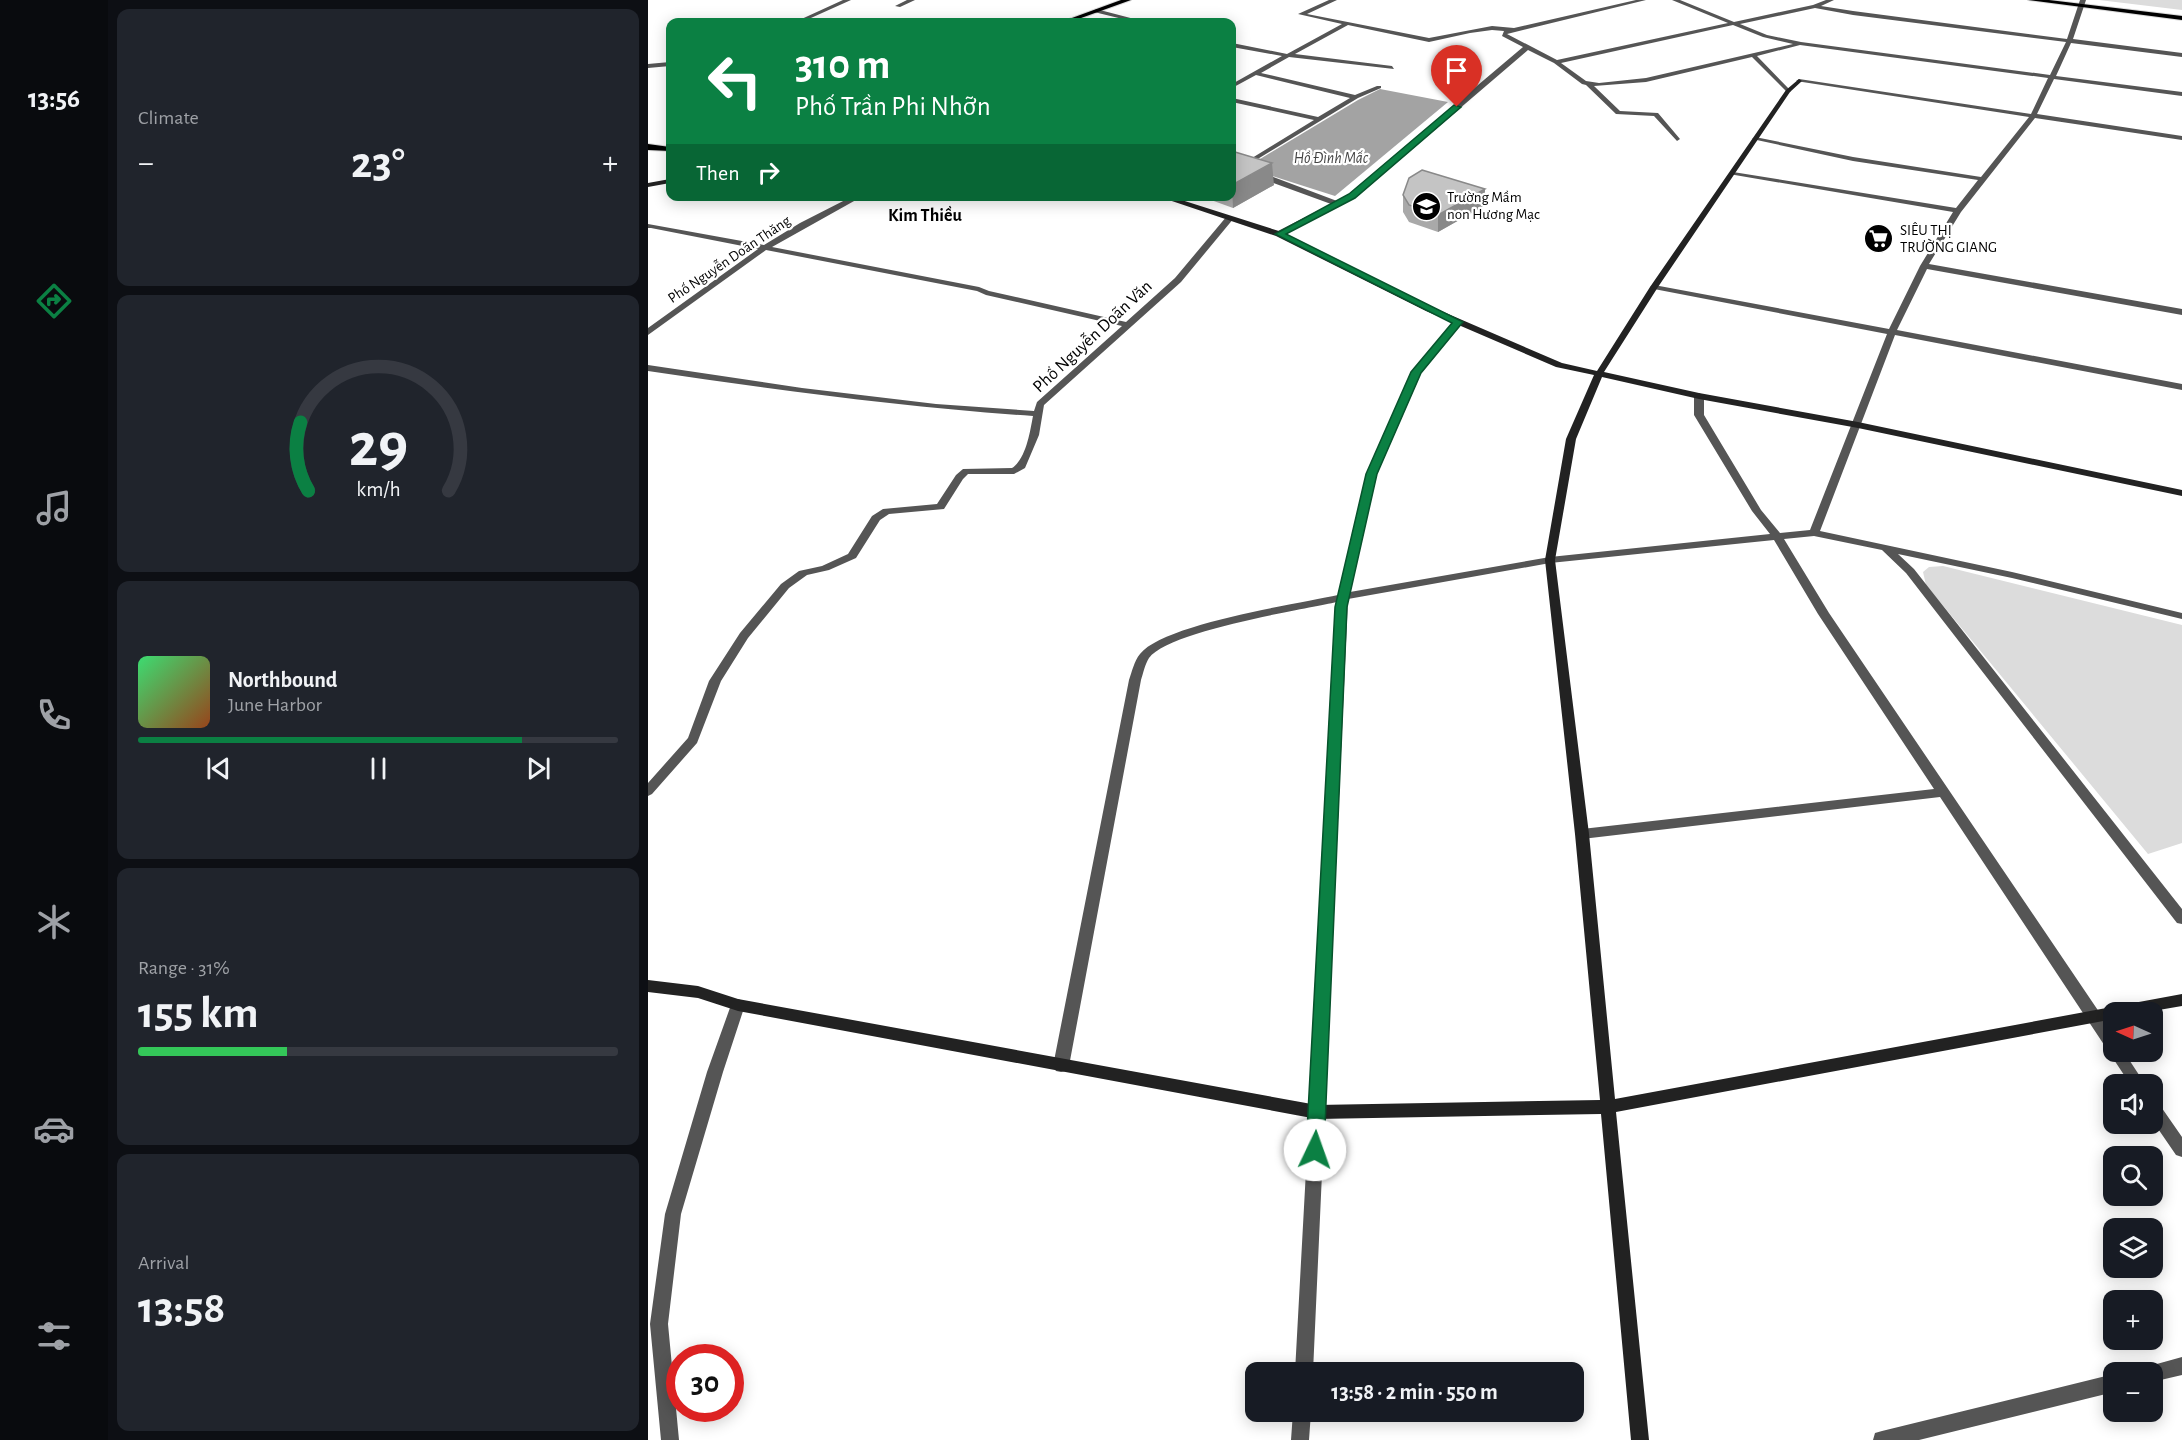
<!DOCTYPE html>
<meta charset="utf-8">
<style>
:root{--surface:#171b24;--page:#20242c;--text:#f1f3f6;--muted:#9ea1a6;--line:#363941;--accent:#0b8043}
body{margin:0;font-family:"Alegreya Sans",sans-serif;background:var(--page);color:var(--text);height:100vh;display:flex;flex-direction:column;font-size:22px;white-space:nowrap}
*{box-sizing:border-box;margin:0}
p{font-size:20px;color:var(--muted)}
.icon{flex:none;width:33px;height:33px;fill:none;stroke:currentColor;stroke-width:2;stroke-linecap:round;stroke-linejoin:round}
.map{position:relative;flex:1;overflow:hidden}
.sheet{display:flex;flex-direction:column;gap:9px;padding:9px;background:#0d0f14;width:540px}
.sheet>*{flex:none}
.guide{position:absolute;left:18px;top:18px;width:570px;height:183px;border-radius:12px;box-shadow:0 3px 15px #0003;background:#0b8043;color:#fff;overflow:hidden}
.needle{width:39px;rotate:273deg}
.fabs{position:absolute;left:1455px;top:1002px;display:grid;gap:12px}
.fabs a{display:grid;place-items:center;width:60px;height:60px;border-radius:12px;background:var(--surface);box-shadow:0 3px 15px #0003;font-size:30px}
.speed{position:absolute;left:18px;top:1344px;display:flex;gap:12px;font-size:30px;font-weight:700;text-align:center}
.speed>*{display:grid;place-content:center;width:78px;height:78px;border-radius:50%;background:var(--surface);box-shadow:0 3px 15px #0003;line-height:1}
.speed .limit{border:9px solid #d22;background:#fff;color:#111}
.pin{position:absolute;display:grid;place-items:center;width:51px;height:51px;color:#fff;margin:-62px -26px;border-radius:50% 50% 50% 0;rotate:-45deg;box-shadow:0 0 6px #0007}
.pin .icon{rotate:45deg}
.me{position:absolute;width:66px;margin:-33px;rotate:3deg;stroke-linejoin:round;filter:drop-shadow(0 0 4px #0008)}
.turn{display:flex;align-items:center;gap:21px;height:126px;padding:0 30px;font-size:27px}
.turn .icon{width:78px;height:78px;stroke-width:2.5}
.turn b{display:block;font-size:42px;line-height:51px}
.then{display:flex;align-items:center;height:57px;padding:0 30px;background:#0003;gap:12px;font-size:22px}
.big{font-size:45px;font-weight:600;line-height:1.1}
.sheet .widget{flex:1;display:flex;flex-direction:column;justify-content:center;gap:9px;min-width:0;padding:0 21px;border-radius:12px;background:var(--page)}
.sheet .dial{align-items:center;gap:0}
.dial svg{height:156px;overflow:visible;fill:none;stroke:var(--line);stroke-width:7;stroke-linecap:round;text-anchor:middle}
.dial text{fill:var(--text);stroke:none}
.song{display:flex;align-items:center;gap:18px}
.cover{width:72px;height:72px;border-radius:9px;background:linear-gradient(135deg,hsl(140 70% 55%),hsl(20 70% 35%))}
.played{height:6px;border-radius:3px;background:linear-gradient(90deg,var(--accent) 80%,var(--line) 80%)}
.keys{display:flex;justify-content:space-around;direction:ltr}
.heat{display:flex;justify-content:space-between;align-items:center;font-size:33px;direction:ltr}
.charge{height:9px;border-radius:4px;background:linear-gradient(90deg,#34c759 31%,var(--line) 0)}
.trip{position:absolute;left:597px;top:1362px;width:339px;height:60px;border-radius:12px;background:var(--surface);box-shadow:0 3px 15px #0003;font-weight:600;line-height:60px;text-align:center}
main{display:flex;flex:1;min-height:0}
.tabs{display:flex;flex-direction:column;width:108px;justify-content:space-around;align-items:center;background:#090b0e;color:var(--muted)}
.tabs .icon{width:42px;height:42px}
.tabs .on{color:var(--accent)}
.tabs b{font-size:27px;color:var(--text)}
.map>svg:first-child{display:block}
.green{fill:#dcdcdc}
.water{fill:#a3a3a3}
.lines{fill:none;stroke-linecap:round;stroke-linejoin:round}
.primary-casing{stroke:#dbdbdb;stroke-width:2}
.street{fill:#555;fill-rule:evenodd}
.secondary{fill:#222;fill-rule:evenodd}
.primary{fill:#000;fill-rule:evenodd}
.wall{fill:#a9a9a9}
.shaded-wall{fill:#898989}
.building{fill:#c4c4c4;stroke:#898989;stroke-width:1.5}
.route{fill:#0b8043;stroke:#07532c;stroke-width:1.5}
.labels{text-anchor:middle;stroke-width:4.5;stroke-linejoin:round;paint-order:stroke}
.far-poi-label{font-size:15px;fill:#000;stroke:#fff;text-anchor:start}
.far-street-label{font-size:15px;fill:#000;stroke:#fff}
.far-water-label{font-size:16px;font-style:italic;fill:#444;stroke:#fff}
.far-quarter-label{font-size:18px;font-weight:bold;fill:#000;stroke:#fff}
.street-label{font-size:18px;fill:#000;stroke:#fff}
</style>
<main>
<nav class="tabs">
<b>13:56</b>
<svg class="icon on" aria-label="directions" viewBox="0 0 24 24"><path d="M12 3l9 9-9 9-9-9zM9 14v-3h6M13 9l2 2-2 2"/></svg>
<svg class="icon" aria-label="music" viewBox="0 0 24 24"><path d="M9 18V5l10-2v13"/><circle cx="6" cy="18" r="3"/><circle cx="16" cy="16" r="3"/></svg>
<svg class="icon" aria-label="phone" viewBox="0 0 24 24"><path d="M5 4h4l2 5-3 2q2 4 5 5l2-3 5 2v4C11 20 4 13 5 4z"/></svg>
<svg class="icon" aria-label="climate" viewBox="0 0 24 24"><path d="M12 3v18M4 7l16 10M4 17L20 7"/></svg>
<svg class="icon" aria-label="car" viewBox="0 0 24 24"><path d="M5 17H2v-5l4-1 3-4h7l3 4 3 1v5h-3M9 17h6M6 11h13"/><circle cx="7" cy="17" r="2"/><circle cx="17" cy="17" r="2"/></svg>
<svg class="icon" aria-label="filters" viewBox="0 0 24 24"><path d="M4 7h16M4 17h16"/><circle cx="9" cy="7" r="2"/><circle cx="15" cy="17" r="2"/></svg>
</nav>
<section class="sheet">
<div class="widget"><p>Climate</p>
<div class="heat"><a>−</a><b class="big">23°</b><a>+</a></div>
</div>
<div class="widget dial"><svg viewBox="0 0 100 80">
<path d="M14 69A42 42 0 1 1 86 69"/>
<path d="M14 69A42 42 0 0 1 10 34" stroke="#0b8043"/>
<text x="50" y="56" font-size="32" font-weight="700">29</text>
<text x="50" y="72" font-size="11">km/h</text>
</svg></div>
<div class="widget">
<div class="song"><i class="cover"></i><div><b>Northbound</b><p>June Harbor</p></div></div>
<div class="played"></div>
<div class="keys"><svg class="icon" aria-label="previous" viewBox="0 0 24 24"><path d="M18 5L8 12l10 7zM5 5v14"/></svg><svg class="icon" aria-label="pause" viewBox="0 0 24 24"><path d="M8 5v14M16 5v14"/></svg><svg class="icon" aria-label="next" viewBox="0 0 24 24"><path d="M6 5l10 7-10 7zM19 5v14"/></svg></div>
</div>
<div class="widget"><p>Range · 31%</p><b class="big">155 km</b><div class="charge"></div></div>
<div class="widget"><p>Arrival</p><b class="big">13:58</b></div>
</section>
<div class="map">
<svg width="1534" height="1440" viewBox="0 0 1534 1440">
<rect width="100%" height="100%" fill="#fff"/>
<path class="green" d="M 1451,0 L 1534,0 L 1534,10 Z
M 1295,566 L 1534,625 L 1534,843 L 1500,854 L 1278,585 L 1275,572 L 1281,567 Z"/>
<path class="water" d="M 732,89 L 800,102 L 687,196 L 602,169 L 607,162 L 710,100 Z"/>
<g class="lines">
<defs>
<path id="primary" d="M 473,0 L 483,0 L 422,22 L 413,22 Z
M 1380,0 L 1401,0 L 1534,16 L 1534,20 Z
M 0,144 L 22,147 L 22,151 L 0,150 Z"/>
</defs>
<use href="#primary" class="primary-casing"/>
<path class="street" d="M 195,0 L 203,0 L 154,22 L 147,22 Z
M 259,0 L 267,0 L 252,7 L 247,6 Z
M 681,0 L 689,0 L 659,14 L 781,38 L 844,26 L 866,28 L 988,0 L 998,0 L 859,34 L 909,60 L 1080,23 L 1024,0 L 1032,0 L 1086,22 L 1165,5 L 1178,0 L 1186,0 L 1173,6 L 1205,11 L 1419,39 L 1432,0 L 1438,0 L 1425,39 L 1534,53 L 1534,57 L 1423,43 L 1408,76 L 1534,92 L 1534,96 L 1406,79 L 1389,114 L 1534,136 L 1534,140 L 1387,118 L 1313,212 L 1281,264 L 1534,309 L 1534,315 L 1279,269 L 1249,330 L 1534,384 L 1534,390 L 1247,335 L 1172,531 L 1364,572 L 1534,613 L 1534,619 L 1364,578 L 1250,554 L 1266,569 L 1534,909 L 1534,924 L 1529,923 L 1258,573 L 1234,550 L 1166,536 L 1136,539 L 1181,613 L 1466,1034 L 1466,1052 L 1476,1052 L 1497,1084 L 1482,1084 L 1292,797 L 934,839 L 929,837 L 927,834 L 929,831 L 934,829 L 1286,789 L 1170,614 L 1126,540 L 902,563 L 700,599 L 665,1372 L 647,1372 L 689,602 C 652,610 520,631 501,658 C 497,664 495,674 493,680 L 421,1066 L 418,1071 L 413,1072 L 408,1071 L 405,1066 L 481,680 C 484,672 486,661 492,654 C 515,624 649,604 690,595 L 719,474 L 765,372 L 807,320 L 810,319 L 814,322 L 773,373 L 729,474 L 702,592 L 902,557 L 1122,534 L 1104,511 L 1046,415 L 1046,396 L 1051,393 L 1056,396 L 1056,415 L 1113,510 L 1132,533 L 1162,530 L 1239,334 L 1006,289 L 1002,287 L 1006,285 L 1241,329 L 1272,266 L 1305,212 L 1081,174 L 1085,172 L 1308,208 L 1330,180 L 1205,161 L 1104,139 L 1107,137 L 1205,157 L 1333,177 L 1381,117 L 1148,81 L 1151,79 L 1383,114 L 1400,78 L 1152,45 L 1109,56 L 1142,90 L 1143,91 L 1140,93 L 1104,57 L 998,82 L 946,86 L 972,111 L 1010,113 L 1032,139 L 1029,141 L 1006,116 L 968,114 L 938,85 L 934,84 L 906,63 L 880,50 L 707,198 L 631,236 L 627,234 L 628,232 L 683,204 L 609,177 L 609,173 L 615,173 L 689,201 L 701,194 L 875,47 L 854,36 L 856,31 L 844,30 L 822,33 L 781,42 L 700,25 L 647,54 L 744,66 L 746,69 L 641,57 L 613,73 L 707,95 L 729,86 L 733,86 L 733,88 L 710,98 L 595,168 L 591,168 L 591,166 L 666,120 L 584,102 L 584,98 L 670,117 L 702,98 L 608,75 L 584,88 L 584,84 L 634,56 L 584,47 L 584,43 L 639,54 L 694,24 L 650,14 ZM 1167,8 L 1205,15 L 1418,42 L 1402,75 L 1153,42 L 1119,35 L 1092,24 ZM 1085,25 L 1115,37 L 1145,44 L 998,78 L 951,83 L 938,81 L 913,63 Z
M 448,9 L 494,21 L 495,22 L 487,22 L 446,12 Z
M 22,62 L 22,66 L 0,68 L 0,64 Z
M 205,196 L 215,196 L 124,247 L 331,287 L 341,291 L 478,322 L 527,278 L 579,216 L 586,218 L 533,282 L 396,405 L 391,435 L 377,468 L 366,474 L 320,474 L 315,479 L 296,509 L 241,514 L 232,520 L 208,558 L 181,570 L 159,575 L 141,588 L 100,638 L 73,681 L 49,743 L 4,794 L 0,796 L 0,783 L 40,738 L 61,681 L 92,633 L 133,584 L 151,571 L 174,566 L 200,554 L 224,516 L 235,509 L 289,504 L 308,475 L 315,469 L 364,468 C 378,459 382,432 385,416 C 255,407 129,390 0,371 L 0,365 L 154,388 L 288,404 L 386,411 L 389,402 L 474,326 L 338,295 L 329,291 L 118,250 L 0,335 L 0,328 L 110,249 L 3,228 L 0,228 L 0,224 L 116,245 L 152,223 Z
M 90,999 L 95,1001 L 97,1005 L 75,1072 L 33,1214 L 20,1324 L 31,1440 L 13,1440 L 2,1324 L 17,1214 L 59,1072 L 83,1005 L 85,1001 Z
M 1504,1099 L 1509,1101 L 1534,1137 L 1534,1157 L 1528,1155 L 1504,1120 Z
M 1534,1357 L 1534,1375 L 1504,1382 L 1504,1372 L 1495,1372 L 1498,1367 Z
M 1466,1374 L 1466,1392 L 1271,1440 L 1225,1440 L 1227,1433 L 1234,1431 Z
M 645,1412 L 663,1412 L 661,1440 L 643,1440 Z"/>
<path class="secondary" d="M 1151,79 L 1154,81 L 1142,92 L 1010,287 L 956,372 L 1051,393 L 1210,422 L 1534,490 L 1534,496 L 1210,428 L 1051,399 L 954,377 L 928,439 L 907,560 L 941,834 L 967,1099 L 1534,994 L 1534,1006 L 1499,1012 L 1466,1012 L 1466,1019 L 968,1112 L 1001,1440 L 983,1440 L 953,1114 L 669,1119 L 90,1011 L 50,998 L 0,992 L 0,980 L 50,986 L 90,999 L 669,1105 L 952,1100 L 927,834 L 897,560 L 918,439 L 946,375 L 908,367 L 778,311 L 628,236 L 509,196 L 521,196 L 634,232 L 784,307 L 914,363 L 949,371 L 1002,287 L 1138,90 Z
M 22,179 L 22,183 L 0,187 L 0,183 Z"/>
<use href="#primary" class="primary"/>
</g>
<path class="wall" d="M 584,153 L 626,185 L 585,208 L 552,196 L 584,196 Z
M 837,189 L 836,206 L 790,232 L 761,222 L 755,212 L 755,195 Z"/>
<path class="shaded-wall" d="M 624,163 L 626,185 L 585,208 L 584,185 Z
M 837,189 L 836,206 L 790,232 L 790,215 Z"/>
<path class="building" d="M 587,152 L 624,163 L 584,185 L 584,153 Z
M 774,170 L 837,189 L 790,215 L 761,205 L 755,195 L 761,178 Z"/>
<path class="route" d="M 806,105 L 813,107 L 707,198 L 638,234 L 815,322 L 773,373 L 729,474 L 699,607 L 676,1150 L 673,1156 L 667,1158 L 660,1156 L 658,1150 L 687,607 L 718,474 L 763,372 L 804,323 L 627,234 L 701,194 Z"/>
<defs>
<symbol id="school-disc" viewBox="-11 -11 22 22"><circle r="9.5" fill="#000" stroke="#fff"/><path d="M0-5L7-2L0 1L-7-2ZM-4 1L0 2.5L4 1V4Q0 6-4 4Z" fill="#fff"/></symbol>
<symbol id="supermarket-disc" viewBox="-11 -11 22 22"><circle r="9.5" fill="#000" stroke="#fff"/><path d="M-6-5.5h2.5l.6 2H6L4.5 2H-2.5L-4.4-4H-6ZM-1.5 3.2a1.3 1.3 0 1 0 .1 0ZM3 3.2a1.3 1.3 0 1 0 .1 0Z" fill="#fff"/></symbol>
</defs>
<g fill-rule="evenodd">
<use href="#school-disc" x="762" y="190" width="33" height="33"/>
<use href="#supermarket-disc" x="1214" y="222" width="33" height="33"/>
</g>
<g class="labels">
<g class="far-poi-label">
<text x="799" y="202">Trường Mầm<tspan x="799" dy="17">non Hương Mạc</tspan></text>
<text x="1252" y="235">SIÊU THỊ<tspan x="1252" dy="17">TRƯỜNG GIANG</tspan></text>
</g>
<g class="far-street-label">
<text transform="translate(81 259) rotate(-34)" y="5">Phố Nguyễn Doãn Thăng</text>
</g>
<g class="far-water-label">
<text x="683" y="163">Hồ Đình Mấc</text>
</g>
<g class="far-quarter-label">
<text x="277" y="221">Kim Thiều</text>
</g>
<g class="street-label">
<text transform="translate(444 336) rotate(-43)" y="6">Phố Nguyễn Doãn Văn</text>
</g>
</g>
</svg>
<div class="fabs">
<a><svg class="needle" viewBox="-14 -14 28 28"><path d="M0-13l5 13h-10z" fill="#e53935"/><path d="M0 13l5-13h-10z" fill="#9ea1a6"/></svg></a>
<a><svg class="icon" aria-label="sound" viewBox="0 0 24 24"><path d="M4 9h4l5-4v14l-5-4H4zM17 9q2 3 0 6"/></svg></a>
<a><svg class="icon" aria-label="search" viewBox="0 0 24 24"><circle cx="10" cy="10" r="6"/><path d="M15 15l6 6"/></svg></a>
<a><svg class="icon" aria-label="layers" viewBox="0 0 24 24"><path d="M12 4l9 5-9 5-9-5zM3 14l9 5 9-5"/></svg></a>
<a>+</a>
<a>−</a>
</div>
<div class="speed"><div class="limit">30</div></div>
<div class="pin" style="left:809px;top:107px;background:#d93025"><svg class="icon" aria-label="arrive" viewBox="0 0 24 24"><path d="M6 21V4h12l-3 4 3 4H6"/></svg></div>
<svg class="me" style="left:667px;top:1150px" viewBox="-20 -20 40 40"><circle r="19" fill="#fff"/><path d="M0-13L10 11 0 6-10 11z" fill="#0b8043"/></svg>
<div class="trip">13:58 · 2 min · 550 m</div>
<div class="guide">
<div class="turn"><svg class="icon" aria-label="left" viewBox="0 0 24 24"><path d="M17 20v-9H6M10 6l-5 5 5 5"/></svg><div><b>310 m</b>Phố Trần Phi Nhỡn</div></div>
<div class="then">Then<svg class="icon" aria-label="right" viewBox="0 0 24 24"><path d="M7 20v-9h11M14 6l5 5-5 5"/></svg></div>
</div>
</div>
</main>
